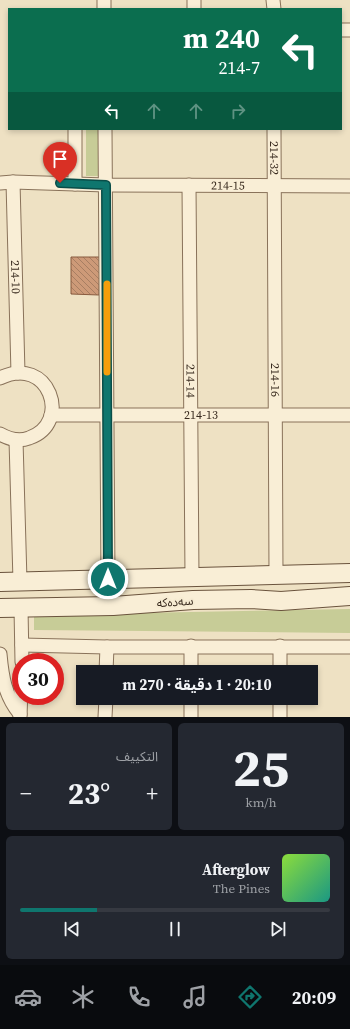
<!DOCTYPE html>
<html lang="ar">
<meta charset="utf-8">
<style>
:root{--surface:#171b24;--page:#242831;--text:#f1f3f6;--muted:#9ea1a6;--line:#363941;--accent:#0f766e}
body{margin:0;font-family:"Source Serif 4","Noto Sans Arabic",serif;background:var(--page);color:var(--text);direction:rtl;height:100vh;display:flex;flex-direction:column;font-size:15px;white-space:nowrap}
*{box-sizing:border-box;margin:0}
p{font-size:13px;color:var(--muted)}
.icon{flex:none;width:22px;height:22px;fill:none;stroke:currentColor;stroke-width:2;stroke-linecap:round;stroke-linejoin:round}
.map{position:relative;height:717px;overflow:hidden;direction:ltr}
.sheet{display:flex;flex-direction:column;gap:6px;padding:6px;background:#0d0f14;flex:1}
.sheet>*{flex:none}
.top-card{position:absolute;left:8px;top:8px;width:334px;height:122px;border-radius:0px;box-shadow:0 2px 6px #0003;direction:rtl;background:#0b6e4f;color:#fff;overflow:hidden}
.speed{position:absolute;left:12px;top:653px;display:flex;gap:8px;font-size:20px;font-weight:700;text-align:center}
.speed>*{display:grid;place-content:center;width:52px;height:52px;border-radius:50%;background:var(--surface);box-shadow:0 2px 6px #0003;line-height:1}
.speed .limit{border:6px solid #d22;background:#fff;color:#111}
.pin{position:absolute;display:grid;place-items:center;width:34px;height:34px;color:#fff;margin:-41px -17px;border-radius:50% 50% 50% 0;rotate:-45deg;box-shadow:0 0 4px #0007}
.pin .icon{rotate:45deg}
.me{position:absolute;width:44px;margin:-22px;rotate:0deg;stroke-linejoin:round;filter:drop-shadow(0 0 3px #0008)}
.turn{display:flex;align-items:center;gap:14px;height:84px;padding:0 16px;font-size:18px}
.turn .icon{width:52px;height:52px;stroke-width:2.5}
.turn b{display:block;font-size:28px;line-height:34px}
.lanes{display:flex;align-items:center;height:38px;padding:0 16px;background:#0003;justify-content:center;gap:20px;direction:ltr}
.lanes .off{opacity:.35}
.big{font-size:30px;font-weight:700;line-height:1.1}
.sheet .widget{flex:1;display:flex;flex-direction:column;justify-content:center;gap:6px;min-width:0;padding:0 14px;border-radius:6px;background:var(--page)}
.sheet .dial{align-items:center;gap:0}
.dial b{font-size:52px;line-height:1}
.song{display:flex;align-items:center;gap:12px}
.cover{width:48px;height:48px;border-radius:6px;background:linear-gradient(135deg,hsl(90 70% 55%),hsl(170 70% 35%))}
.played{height:4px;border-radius:2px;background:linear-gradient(90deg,var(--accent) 25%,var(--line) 25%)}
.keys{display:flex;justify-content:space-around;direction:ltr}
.heat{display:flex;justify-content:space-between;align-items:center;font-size:22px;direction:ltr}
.sheet .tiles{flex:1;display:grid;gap:6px;grid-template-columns:1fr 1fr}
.widget:last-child{grid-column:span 2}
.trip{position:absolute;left:76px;top:665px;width:242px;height:40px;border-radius:0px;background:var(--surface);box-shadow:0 2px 6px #0003;font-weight:700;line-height:40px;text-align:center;direction:rtl}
.tabs{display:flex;height:64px;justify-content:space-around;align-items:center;background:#090b0e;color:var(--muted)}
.tabs .icon{width:28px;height:28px}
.tabs .on{color:var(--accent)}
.tabs b{font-size:18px;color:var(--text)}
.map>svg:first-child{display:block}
.green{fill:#c7cc97}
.building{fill:url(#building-back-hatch);stroke:#885b3f}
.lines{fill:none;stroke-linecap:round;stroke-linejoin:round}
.minor-casing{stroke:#89725a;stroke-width:15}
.secondary-casing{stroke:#6a533d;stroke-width:20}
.minor{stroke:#f9eed6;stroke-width:13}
.secondary{stroke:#f9eed6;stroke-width:18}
.route-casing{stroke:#0a4d48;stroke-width:10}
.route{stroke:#0f766e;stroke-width:7}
.slow{stroke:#f59e0b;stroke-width:7}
.labels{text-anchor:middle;stroke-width:4;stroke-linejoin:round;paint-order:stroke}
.street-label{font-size:12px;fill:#382a1e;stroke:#f6ebd2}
</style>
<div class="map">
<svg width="350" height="717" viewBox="0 0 350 717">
<defs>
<pattern id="building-back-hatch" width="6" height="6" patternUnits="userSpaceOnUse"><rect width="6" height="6" fill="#cd9a78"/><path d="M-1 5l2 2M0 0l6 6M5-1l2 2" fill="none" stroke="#a77e62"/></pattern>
</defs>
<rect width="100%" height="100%" fill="#eee1c3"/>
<path class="green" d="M 86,129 L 98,129 L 98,176 L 86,176 Z
M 350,609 L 350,633 L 34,630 L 34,615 Z"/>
<path class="building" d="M 71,257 L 100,257 L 99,295 L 71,294 Z"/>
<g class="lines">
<defs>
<g id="minor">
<path d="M 104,0 L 104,9"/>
<path d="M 194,0 L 194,9"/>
<path d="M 273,0 L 274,9"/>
<path d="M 341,30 L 350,30"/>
<path d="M 75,129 L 75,184"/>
<path d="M 105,129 L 108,579"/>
<path id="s1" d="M 274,129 L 276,574"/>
<path id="s2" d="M 13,182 L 18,373"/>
<path id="s3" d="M 0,183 L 13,182 L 106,185 L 350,186"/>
<path id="s4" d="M 189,185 L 192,577"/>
<path d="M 0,378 C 49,354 73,423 29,438 C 19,442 9,439 0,434"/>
<path id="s5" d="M 51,415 L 350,415"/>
<path d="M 16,440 L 20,581"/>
<path d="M 21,608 L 22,662"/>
<path d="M 22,645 L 107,647 L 350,647"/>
<path d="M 191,646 L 191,672"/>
<path d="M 0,654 C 2,677 5,696 20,714"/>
<path d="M 106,672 L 107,647"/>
<path d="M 280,672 L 280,646"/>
<path d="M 191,698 L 191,717"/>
<path d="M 20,717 L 21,687"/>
<path d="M 105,717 L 106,698"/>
<path d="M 280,717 L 280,698"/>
</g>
<path id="secondary" d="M 0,582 L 350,573
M 0,608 L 113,606 L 193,600 L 251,599 L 281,601 L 350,596"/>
</defs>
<use href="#minor" class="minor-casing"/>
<use href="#secondary" class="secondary-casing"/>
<use href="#minor" class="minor"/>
<use href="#secondary" class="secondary"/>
</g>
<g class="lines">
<defs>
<path id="route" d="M 60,183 L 106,185 L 108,579"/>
</defs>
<use href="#route" class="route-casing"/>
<use href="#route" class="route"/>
<path class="slow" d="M 107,284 L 107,372"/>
</g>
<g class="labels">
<g class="street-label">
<text dy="4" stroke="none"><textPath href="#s1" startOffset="29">214-32</textPath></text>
<text dy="4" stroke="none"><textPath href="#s3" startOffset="228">214-15</textPath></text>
<text dy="4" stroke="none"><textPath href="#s2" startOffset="95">214-10</textPath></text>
<text dy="4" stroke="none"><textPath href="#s1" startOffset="251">214-16</textPath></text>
<text dy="4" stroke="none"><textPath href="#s4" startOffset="196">214-14</textPath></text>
<text dy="4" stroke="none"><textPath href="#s5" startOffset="150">214-13</textPath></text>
<text transform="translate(175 602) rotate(-4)" y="4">سەدەکە</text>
</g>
</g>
</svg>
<div class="speed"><div class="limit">30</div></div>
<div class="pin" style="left:60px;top:183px;background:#d93025"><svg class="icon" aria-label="arrive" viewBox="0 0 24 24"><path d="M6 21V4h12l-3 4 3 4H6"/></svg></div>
<svg class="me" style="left:108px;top:579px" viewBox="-20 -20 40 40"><circle r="17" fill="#0f766e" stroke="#fff" stroke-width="3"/><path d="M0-11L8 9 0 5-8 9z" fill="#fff"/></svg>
<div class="trip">20:10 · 1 دقيقة · 270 m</div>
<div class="top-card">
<div class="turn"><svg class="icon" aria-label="left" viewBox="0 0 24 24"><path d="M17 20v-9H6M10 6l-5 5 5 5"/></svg><div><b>240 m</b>214-7</div></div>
<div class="lanes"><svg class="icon" aria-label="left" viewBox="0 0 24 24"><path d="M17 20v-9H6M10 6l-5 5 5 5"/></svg><svg class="icon off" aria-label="ahead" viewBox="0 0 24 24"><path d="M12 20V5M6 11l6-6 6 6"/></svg><svg class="icon off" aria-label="ahead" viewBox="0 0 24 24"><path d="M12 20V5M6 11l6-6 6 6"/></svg><svg class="icon off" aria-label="right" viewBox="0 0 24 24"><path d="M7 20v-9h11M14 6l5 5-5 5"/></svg></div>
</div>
</div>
<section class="sheet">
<div class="tiles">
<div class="widget dial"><b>25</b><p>km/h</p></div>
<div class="widget"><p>التكييف</p>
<div class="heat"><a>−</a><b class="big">23°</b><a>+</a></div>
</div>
<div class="widget">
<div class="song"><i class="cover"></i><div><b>Afterglow</b><p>The Pines</p></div></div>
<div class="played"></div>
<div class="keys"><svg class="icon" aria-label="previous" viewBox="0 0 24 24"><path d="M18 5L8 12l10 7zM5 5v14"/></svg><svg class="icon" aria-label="pause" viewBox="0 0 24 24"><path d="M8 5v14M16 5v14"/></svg><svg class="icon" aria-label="next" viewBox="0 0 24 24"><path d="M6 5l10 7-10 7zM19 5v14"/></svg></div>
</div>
</div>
</section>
<nav class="tabs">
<b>20:09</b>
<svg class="icon on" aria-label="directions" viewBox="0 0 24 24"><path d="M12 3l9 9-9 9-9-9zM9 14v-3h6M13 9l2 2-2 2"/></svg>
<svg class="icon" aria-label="music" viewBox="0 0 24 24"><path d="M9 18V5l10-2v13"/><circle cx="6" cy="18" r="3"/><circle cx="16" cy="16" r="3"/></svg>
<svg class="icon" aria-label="phone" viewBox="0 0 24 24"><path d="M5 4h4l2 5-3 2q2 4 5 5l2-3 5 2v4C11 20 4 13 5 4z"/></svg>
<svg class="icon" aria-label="climate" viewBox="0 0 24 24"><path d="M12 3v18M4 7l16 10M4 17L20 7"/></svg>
<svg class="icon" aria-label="car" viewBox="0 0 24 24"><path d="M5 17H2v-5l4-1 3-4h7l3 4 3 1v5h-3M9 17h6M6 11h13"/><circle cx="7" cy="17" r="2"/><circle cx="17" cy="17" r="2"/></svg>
</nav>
